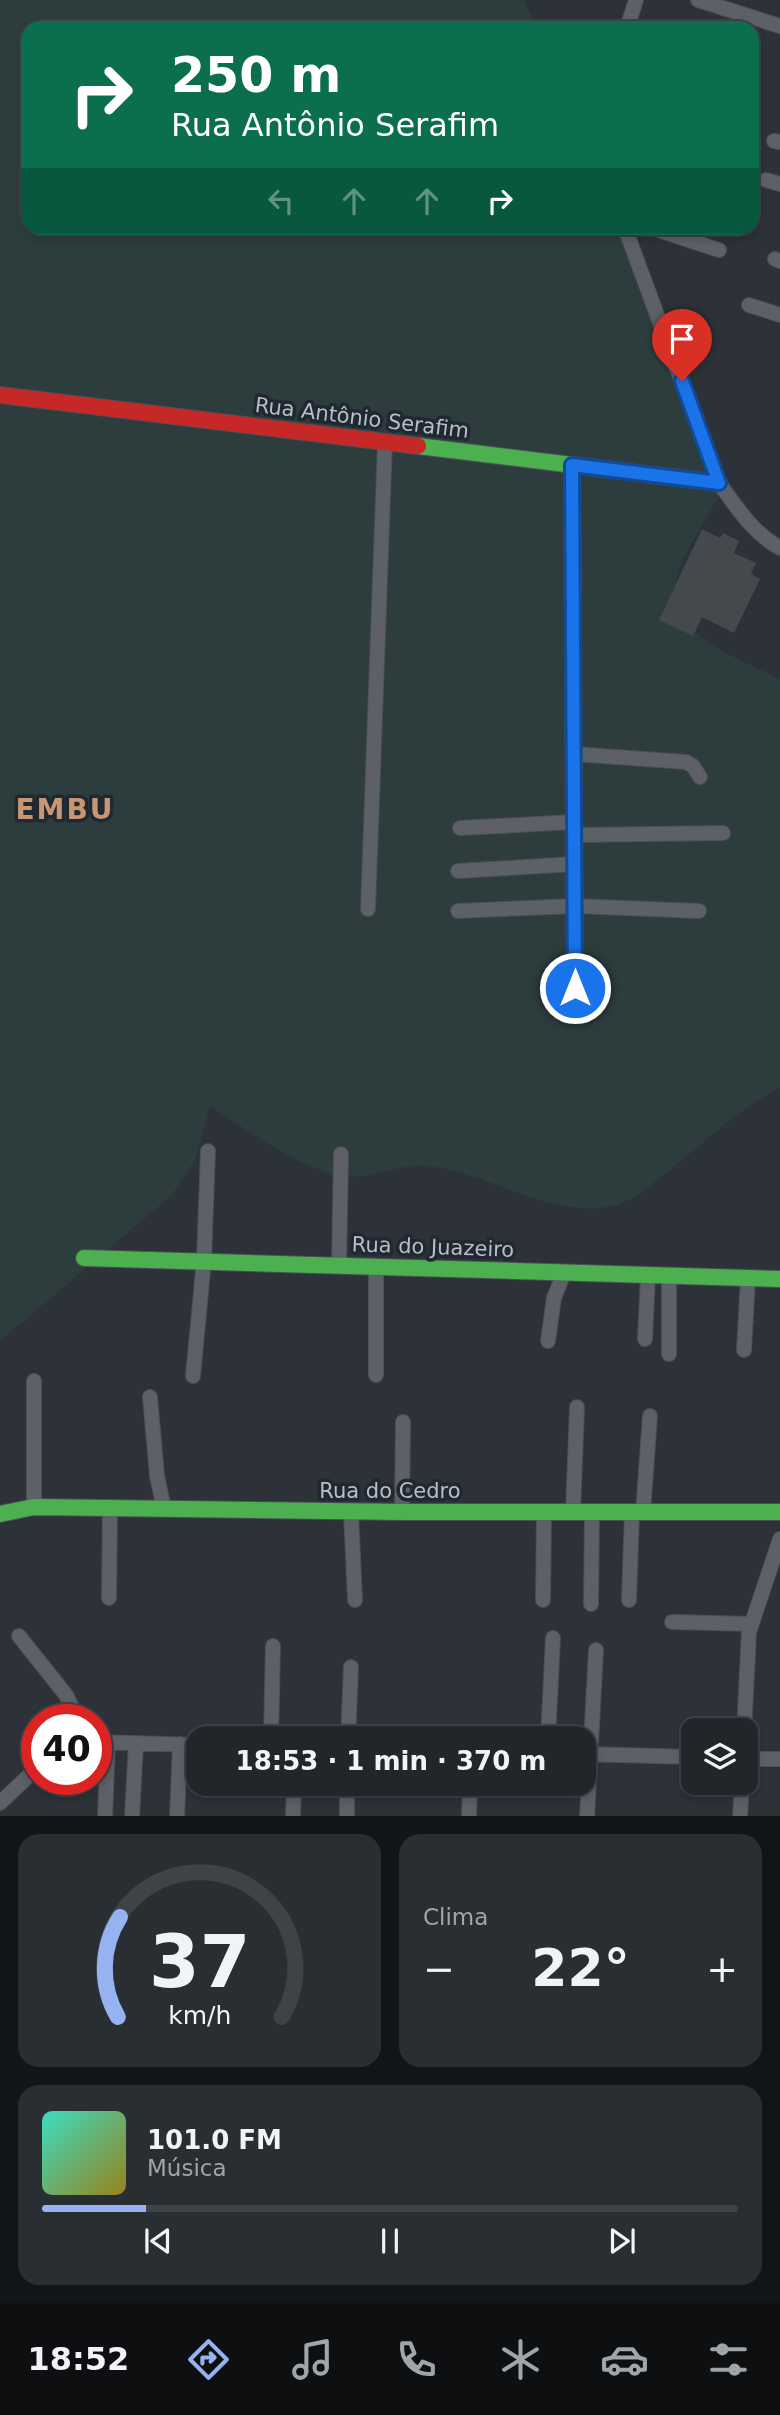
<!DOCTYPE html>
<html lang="pt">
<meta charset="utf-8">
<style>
:root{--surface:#21262a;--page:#292e32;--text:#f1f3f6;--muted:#a2a5a8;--line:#3e4347;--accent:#95b2f1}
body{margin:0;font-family:"DejaVu Sans",sans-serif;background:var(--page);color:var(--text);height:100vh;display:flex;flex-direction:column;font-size:26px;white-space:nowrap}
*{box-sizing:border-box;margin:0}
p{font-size:23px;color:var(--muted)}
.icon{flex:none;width:38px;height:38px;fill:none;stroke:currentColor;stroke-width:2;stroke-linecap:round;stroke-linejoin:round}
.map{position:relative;height:1816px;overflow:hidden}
.sheet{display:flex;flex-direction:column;gap:18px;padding:18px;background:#121517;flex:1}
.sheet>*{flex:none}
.hud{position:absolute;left:21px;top:21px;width:738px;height:214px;border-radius:21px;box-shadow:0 4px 10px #0003,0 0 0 2px var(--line);background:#0b6e4f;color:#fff;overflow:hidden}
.controls{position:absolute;left:681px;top:1718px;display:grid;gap:14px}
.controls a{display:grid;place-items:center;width:77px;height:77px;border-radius:14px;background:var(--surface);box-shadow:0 4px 10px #0003,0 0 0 2px var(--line);font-size:35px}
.speed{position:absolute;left:21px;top:1704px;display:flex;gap:14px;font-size:35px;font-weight:700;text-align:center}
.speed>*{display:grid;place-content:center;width:91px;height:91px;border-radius:50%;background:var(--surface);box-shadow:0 4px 10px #0003,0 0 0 2px var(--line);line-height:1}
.speed .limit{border:10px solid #d22;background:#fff;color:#111}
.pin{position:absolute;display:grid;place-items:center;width:60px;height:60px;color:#fff;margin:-72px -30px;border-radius:50% 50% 50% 0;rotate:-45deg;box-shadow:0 0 7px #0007}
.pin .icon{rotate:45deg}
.me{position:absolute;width:77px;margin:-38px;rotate:0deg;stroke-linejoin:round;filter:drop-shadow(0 0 5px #0008)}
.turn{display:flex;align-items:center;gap:24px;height:147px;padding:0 35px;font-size:32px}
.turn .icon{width:91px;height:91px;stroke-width:2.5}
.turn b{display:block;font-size:49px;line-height:60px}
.lanes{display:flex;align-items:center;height:66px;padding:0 35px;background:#0003;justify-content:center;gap:35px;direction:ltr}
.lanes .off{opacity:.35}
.big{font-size:52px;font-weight:800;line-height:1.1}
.sheet .card{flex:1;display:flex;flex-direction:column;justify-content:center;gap:10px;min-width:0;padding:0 24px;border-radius:21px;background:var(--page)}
.sheet .dial{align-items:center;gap:0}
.dial svg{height:182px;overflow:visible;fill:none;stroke:var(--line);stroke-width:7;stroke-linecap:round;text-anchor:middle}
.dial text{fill:var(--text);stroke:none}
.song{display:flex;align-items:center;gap:21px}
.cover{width:84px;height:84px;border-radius:10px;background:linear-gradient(135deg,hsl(170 70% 55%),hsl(50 70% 35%))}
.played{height:7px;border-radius:4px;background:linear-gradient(90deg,var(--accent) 15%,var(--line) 15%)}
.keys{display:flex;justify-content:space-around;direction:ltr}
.heat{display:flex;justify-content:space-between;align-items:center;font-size:38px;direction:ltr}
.sheet .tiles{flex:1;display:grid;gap:18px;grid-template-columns:1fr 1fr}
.card:last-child{grid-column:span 2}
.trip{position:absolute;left:186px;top:1726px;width:410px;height:70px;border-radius:21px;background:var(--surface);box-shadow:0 4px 10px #0003,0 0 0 2px var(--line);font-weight:800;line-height:70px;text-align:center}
.menu{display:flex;height:112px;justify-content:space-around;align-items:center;background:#0d0f11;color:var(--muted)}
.menu .icon{width:49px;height:49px}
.menu .selected{color:var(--accent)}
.menu b{font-size:32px;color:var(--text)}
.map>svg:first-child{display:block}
.green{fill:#2d3d3e}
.building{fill:#45494e}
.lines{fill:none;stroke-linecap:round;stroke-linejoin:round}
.street-casing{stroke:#4b4e53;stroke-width:16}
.fast-casing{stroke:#4b4e53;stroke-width:18}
.slow-casing{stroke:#4b4e53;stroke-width:18}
.jam-casing{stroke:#4b4e53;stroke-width:18}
.street{stroke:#5d6066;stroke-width:14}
.fast{stroke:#4caf50;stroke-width:16}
.slow{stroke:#ffc107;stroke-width:16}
.jam{stroke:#c62828;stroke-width:16}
.route-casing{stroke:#114b97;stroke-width:18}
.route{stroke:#1a73e8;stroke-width:12}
.labels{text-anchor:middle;stroke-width:7;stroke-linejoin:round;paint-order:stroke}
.street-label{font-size:21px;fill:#b8bec8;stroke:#202832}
.district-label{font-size:28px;font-weight:bold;letter-spacing:2px;fill:#c89772;stroke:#202832}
</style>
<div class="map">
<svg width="780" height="1817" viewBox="0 0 780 1817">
<rect width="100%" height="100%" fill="#2c3238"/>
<path class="green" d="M 0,0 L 523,0 L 538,28 L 28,28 L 28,228 L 617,228 L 721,492 C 708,517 680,556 676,583 C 669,636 743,660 780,679 L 780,1087 C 736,1110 700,1147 661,1177 C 648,1187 633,1201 616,1205 C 552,1222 484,1169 425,1166 C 391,1164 365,1184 331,1174 C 288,1161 248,1130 210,1106 L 195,1160 L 171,1196 L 0,1341 Z"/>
<path class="building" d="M 702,529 L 720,538 L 723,533 L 739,541 L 734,553 L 756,563 L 751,574 L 760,579 L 734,633 L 702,617 L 693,636 L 659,620 Z"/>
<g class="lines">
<defs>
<path id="street" d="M 698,0 L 780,26
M 627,28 L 636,0
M 774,141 L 780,142
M 766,180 L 780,184
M 625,228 L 719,483 C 737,508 753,533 780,548
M 652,228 L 719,250
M 775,259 L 780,261
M 749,305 L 780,315
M 574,754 L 686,762 L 693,766 L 700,777
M 460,828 L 574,822
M 575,835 L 723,833
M 458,871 L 575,864
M 368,909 L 385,442
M 458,911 L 575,906 L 699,911
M 339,1265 L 341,1154
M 376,1266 L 376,1375
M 645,1339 L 648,1276
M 548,1341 L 554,1298 L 564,1273
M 744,1350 L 748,1278
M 669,1354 L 669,1277
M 193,1376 L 204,1260 L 208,1151
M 150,1397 L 157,1476 L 164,1509
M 34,1507 L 34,1381
M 351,1512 L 355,1600
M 402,1512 L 403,1422
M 573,1512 L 577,1407
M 643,1512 L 650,1416
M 109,1598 L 110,1509
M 543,1600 L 544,1512
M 629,1600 L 632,1512
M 591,1604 L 592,1512
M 672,1622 L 752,1624
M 19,1636 L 66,1695 L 78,1720
M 744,1731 L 749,1632 L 780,1539
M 271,1738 L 273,1646
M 348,1738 L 351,1667
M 548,1738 L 553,1638
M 96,1742 L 198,1745
M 583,1754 L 693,1757
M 746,1759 L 780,1759
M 0,1803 L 37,1768
M 105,1817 L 108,1742
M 132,1817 L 136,1743
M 177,1817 L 180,1744
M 293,1817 L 294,1783
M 347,1817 L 347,1783
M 469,1817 L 470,1783
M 587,1817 L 596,1650
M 740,1817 L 742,1783"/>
<path id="fast" d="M 418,446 L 719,483
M 572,465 L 574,820
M 84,1258 L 780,1279
M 0,1514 L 34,1507 L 402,1512 L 780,1512"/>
<path id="slow" d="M 574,820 L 575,988"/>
<path id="jam" d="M 0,395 L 418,446"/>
</defs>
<use href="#street" class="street-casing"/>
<use href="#fast" class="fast-casing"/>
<use href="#slow" class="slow-casing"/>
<use href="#jam" class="jam-casing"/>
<use href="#street" class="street"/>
<use href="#fast" class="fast"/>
<use href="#slow" class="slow"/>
<use href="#jam" class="jam"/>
</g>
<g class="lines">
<defs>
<path id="route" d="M 575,988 L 572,465 L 719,483 L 682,381"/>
</defs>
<use href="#route" class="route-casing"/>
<use href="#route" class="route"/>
</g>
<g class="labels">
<g class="street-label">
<text transform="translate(362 418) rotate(7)" y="7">Rua Antônio Serafim</text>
<text transform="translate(433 1247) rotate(2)" y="7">Rua do Juazeiro</text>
<text x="390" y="1498">Rua do Cedro</text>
</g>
<g class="district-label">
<text x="65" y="819">EMBU</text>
</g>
</g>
</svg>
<div class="controls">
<a><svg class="icon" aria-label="layers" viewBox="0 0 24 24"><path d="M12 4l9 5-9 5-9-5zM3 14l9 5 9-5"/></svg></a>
</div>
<div class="speed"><div class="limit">40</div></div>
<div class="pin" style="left:682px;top:381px;background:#d93025"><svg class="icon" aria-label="arrive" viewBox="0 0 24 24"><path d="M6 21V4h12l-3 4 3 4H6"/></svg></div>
<svg class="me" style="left:575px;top:988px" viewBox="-20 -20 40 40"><circle r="17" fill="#1a73e8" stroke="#fff" stroke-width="3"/><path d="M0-11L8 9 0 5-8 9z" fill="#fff"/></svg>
<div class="trip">18:53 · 1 min · 370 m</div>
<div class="hud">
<div class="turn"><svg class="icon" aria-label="right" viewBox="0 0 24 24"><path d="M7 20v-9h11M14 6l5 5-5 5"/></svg><div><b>250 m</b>Rua Antônio Serafim</div></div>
<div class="lanes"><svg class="icon off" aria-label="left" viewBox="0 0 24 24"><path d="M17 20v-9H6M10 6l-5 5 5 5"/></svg><svg class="icon off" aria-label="ahead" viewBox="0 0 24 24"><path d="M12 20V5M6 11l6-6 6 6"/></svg><svg class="icon off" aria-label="ahead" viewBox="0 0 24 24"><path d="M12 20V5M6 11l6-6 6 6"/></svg><svg class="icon" aria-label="right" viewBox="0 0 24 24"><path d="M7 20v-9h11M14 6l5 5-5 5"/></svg></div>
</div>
</div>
<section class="sheet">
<div class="tiles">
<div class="card dial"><svg viewBox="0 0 100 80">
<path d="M14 69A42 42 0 1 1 86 69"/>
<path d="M14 69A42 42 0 0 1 15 25" stroke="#95b2f1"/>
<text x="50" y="56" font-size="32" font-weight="700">37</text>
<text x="50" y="72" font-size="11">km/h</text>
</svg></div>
<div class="card"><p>Clima</p>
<div class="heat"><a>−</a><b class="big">22°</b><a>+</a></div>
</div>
<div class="card">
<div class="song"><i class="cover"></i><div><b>101.0 FM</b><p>Música</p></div></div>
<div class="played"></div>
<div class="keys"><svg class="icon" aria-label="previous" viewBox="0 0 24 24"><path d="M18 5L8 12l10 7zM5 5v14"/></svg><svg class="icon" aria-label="pause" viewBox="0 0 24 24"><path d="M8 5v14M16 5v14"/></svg><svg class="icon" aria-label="next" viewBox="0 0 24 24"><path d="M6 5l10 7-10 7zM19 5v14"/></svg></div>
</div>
</div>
</section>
<nav class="menu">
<b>18:52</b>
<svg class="icon selected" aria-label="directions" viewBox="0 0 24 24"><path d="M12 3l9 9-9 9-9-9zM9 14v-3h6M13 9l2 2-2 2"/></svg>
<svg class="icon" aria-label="music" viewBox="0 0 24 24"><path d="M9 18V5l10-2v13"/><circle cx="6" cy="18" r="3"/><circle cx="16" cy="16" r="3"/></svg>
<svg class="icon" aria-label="phone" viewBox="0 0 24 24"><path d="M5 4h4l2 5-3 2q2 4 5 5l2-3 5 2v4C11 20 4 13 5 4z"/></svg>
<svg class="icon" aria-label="climate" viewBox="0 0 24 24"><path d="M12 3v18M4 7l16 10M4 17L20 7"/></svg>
<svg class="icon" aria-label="car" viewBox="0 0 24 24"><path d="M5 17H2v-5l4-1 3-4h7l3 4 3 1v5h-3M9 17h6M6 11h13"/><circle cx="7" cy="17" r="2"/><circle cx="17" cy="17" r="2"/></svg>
<svg class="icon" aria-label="filters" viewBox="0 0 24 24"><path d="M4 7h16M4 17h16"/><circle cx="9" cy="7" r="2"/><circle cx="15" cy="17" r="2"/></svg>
</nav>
